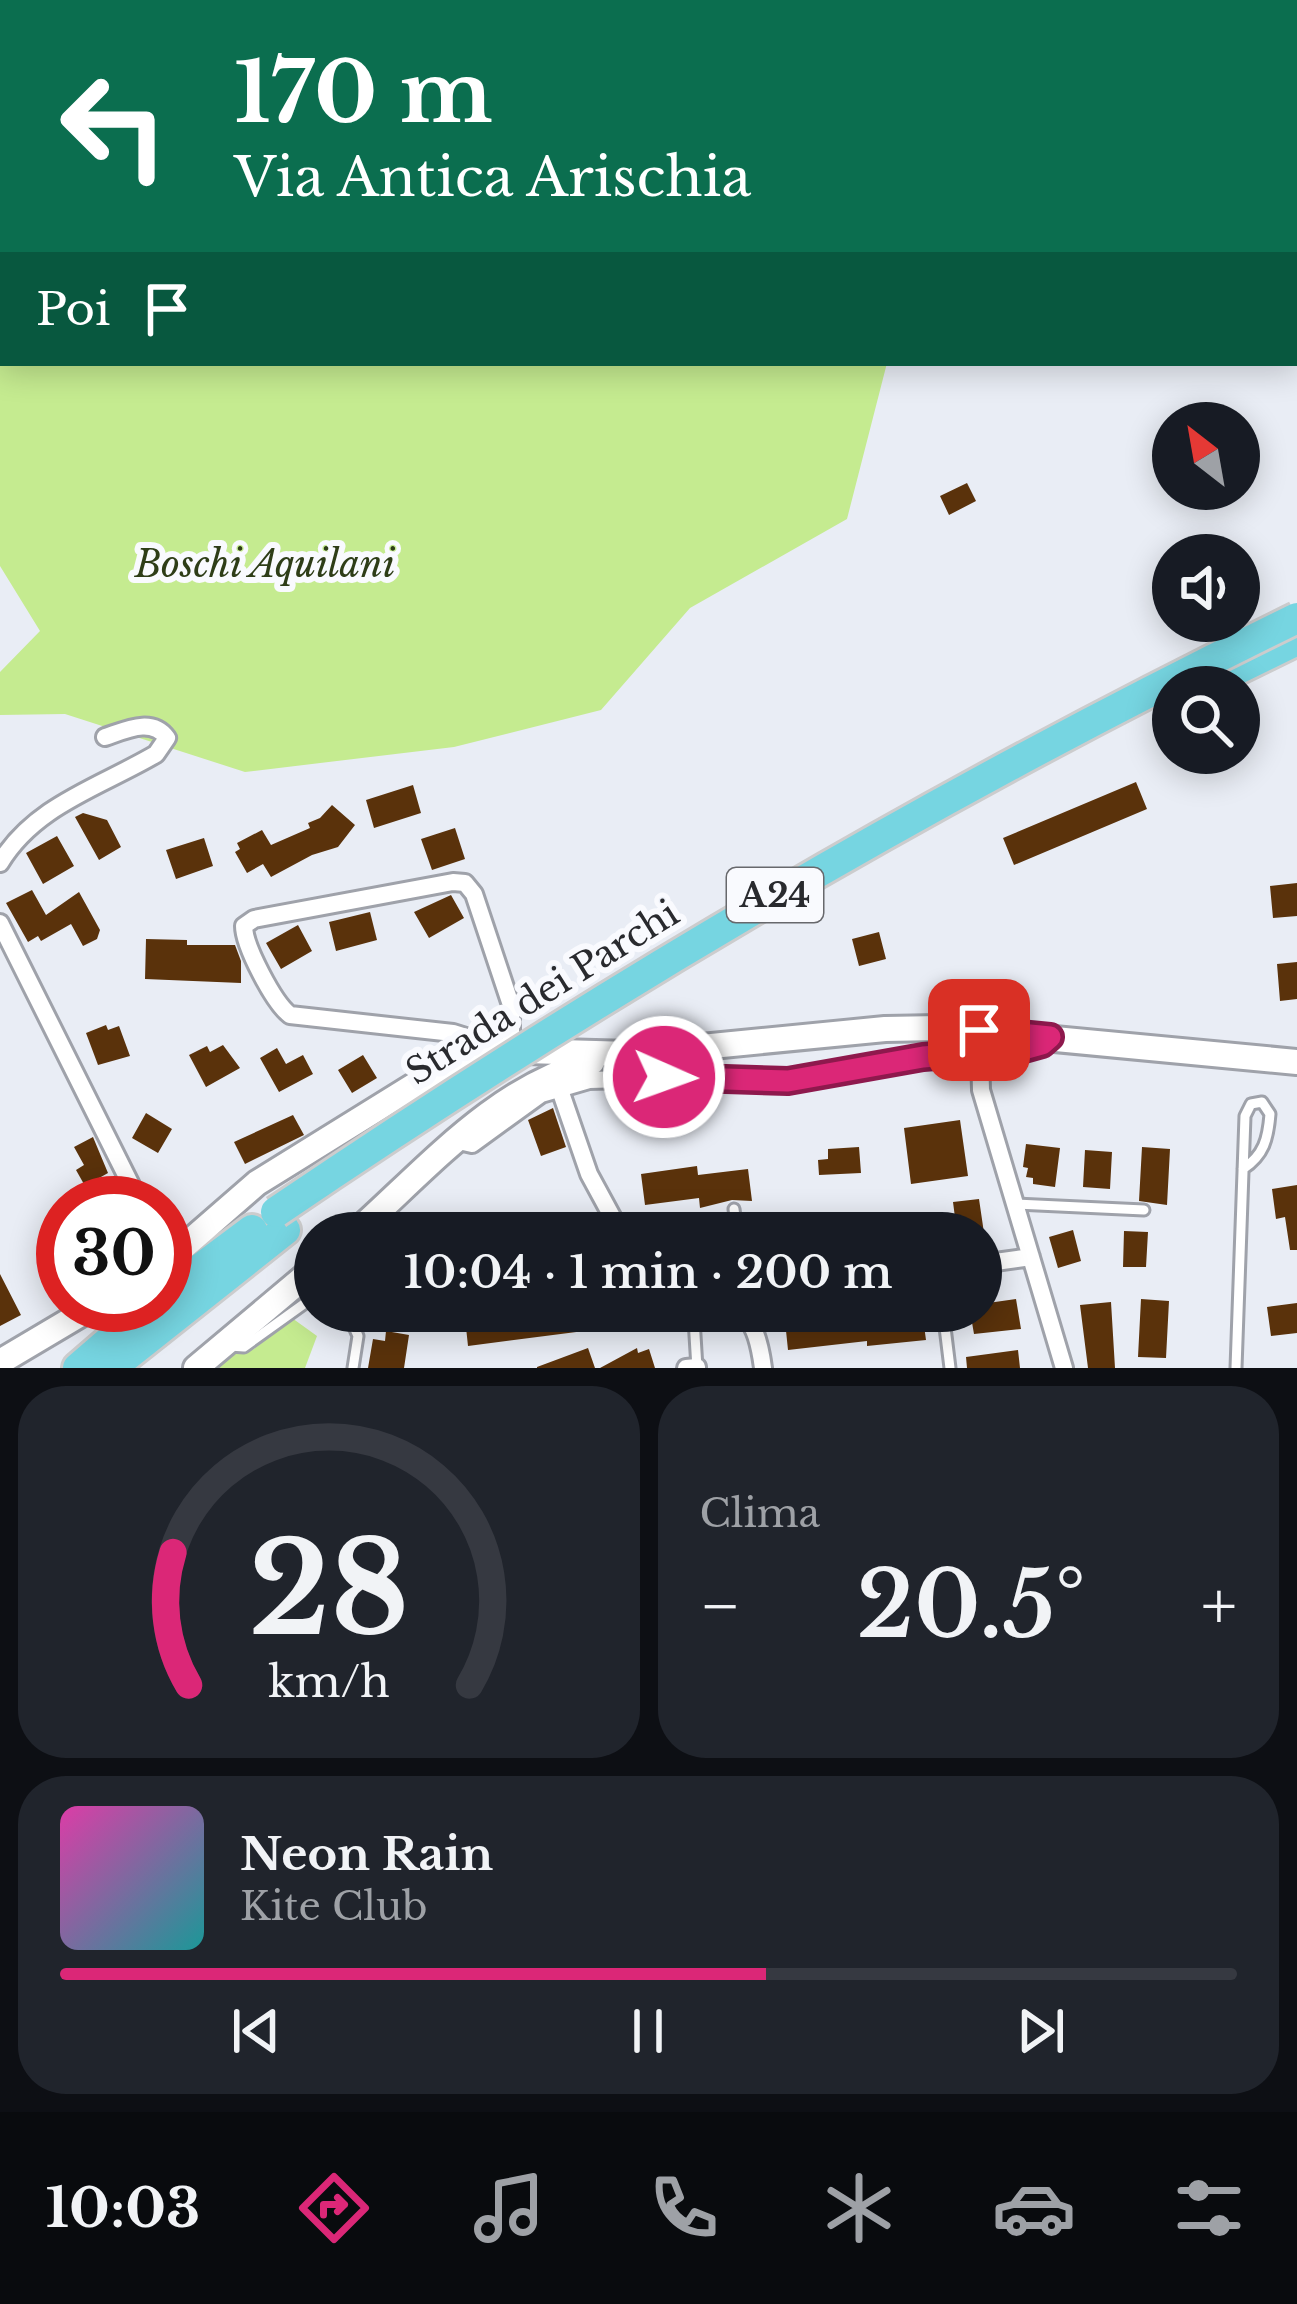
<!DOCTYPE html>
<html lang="it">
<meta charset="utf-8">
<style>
:root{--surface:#171b24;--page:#20242c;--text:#f1f3f6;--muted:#9ea1a6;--line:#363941;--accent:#db2777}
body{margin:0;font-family:"Libre Baskerville",serif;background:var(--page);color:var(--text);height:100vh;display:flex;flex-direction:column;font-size:45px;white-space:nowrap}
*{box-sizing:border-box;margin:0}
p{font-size:39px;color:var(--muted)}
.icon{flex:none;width:66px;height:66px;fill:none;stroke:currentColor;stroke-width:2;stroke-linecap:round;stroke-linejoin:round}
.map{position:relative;height:1368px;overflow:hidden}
.drawer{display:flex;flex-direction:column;gap:18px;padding:18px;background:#0d0f14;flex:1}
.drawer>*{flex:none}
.hud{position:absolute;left:0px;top:0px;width:1299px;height:366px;box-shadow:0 6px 30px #0003;background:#0b6e4f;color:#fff;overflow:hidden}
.needle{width:78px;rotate:329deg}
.controls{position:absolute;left:1152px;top:402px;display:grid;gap:24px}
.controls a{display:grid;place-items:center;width:108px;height:108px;border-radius:50%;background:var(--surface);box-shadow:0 6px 30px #0003;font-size:60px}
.speed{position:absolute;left:36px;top:1176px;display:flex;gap:24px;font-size:60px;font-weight:700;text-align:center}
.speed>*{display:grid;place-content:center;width:156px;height:156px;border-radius:50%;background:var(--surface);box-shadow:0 6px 30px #0003;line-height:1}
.speed .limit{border:18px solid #d22;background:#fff;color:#111}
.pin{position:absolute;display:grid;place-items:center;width:102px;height:102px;color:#fff;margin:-51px;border-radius:24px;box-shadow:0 6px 18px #0006}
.me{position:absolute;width:132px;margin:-66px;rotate:92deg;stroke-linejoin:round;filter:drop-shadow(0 0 9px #0008)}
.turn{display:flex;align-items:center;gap:42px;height:252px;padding:0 36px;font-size:54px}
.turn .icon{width:156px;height:156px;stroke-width:2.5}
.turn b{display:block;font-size:84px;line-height:102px}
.then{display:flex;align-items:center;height:114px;padding:0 36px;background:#0003;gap:24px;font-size:45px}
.big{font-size:90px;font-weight:600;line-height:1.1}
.drawer .widget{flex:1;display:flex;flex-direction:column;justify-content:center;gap:18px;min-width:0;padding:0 42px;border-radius:48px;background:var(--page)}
.drawer .dial{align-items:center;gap:0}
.dial svg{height:312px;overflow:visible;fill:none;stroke:var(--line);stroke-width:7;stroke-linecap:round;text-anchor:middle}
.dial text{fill:var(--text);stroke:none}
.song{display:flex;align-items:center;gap:36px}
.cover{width:144px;height:144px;border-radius:18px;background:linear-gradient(135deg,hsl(320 70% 55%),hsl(180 70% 35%))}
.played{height:12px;border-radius:6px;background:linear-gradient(90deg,var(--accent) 60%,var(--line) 60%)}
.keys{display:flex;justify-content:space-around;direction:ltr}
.heat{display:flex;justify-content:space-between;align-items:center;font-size:66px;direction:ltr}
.drawer .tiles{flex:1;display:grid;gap:18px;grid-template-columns:1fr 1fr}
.widget:last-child{grid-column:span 2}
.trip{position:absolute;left:294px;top:1212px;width:708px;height:120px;border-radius:60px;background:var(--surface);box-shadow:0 6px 30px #0003;font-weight:600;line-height:120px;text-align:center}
.tabs{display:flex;height:192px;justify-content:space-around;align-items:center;background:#090b0e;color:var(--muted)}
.tabs .icon{width:84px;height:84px}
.tabs .selected{color:var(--accent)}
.tabs b{font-size:54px;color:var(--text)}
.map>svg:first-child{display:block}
.green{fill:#c5eb90}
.building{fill:#5a320b}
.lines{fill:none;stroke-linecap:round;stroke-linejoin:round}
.lane-casing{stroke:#9fa2aa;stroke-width:15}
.street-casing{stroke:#9fa2aa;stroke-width:22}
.secondary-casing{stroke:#9fa2aa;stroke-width:30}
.highway-casing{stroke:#cccccd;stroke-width:36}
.lane{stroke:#fff;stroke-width:9}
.street{stroke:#fff;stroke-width:16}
.secondary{stroke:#fff;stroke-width:24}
.highway{stroke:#76d5e1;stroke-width:30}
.highway-bridge-casing{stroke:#cccccd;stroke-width:36;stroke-linecap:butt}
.highway-bridge{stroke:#76d5e1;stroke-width:30}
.route-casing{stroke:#8e194d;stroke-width:30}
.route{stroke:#db2777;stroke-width:21}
.labels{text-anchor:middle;stroke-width:12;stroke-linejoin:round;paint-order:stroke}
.shield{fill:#f9fafe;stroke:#67686c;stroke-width:3}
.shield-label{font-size:33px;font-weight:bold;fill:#292a2e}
.park-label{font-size:36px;font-style:italic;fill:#2e3d17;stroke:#f9fafe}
.street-label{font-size:36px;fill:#292a2e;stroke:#f9fafe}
</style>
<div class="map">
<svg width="1297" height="1368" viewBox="0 0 1297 1368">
<rect width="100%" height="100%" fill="#e9edf5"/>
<path class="green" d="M 0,0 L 746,0 L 746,3 L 3,3 L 3,363 L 887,363 L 847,519 L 690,608 L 601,710 L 454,747 L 245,772 L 65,714 L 0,715 L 0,672 L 40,631 L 0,566 Z
M 292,1318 L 317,1336 L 305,1368 L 209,1368 L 221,1358 L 254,1349 Z"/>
<path class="building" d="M 967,483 L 976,501 L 949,515 L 940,496 Z
M 1136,782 L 1147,809 L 1014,865 L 1003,838 Z
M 413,785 L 421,813 L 374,828 L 366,800 Z
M 332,805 L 355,825 L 338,847 L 312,855 L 271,877 L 263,864 L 247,873 L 235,852 L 240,849 L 237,843 L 262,830 L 271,845 L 310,828 L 308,823 L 320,818 Z
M 83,813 L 107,820 L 121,847 L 99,860 L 75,817 Z
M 455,828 L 465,859 L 432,870 L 421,839 Z
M 57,836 L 74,866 L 43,884 L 26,853 Z
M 204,838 L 213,866 L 176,879 L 166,850 Z
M 1297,883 L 1297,916 L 1273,918 L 1270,886 Z
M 32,890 L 46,915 L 79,892 L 100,930 L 97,939 L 83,946 L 71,924 L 41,941 L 38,936 L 28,942 L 6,903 Z
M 451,895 L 464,918 L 429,938 L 414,912 Z
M 370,912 L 377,940 L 336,951 L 329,922 Z
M 298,925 L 312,951 L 281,969 L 266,943 Z
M 879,932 L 886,959 L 859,966 L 852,939 Z
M 146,939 L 187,940 L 187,945 L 235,945 L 241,961 L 241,983 L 145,979 Z
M 1297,962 L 1297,999 L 1280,1001 L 1277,964 Z
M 106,1025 L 108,1030 L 119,1026 L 130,1056 L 98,1065 L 86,1033 Z
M 223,1045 L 240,1068 L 206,1087 L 189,1055 L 207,1046 L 210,1052 Z
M 277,1048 L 286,1064 L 303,1055 L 313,1074 L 279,1092 L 260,1058 Z
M 363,1055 L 377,1078 L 352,1093 L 338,1070 Z
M 553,1108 L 566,1147 L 541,1156 L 528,1120 Z
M 146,1113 L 172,1129 L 158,1153 L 132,1138 Z
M 293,1115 L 304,1135 L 245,1164 L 234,1142 Z
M 960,1120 L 968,1176 L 911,1184 L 904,1128 Z
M 93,1137 L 108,1173 L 85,1186 L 76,1170 L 84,1165 L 74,1147 Z
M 1026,1144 L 1060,1148 L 1055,1187 L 1033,1184 L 1033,1178 L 1026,1177 L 1028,1168 L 1023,1167 Z
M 859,1147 L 861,1173 L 819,1175 L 818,1160 L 828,1159 L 828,1149 Z
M 1142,1147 L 1170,1149 L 1167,1205 L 1139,1201 Z
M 1085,1150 L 1112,1152 L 1110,1189 L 1083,1187 Z
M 697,1166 L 698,1175 L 748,1169 L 752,1201 L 732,1200 L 700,1208 L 699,1198 L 645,1205 L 641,1174 Z
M 1297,1185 L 1297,1250 L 1290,1250 L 1285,1217 L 1276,1219 L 1272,1189 Z
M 979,1199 L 984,1233 L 957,1233 L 953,1202 Z
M 1073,1230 L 1081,1261 L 1058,1268 L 1049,1237 Z
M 1124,1231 L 1148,1232 L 1146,1267 L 1123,1267 Z
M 0,1274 L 21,1315 L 0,1326 Z
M 1016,1299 L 1021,1329 L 974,1334 L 970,1311 L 981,1311 L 981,1304 Z
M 1141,1299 L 1169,1301 L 1166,1358 L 1138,1357 Z
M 1111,1302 L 1115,1368 L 1088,1368 L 1080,1305 Z
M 1297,1303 L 1297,1333 L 1271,1336 L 1267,1307 Z
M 527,1311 L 630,1311 L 631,1325 L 468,1346 L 465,1318 L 496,1314 L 497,1322 L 528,1318 Z
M 922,1311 L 926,1340 L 867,1346 L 867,1341 L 788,1350 L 785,1321 Z
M 386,1331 L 409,1335 L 404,1368 L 368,1368 L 373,1339 L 385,1341 Z
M 588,1348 L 595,1368 L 537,1368 L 537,1367 Z
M 637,1348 L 638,1353 L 649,1349 L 655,1368 L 600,1368 Z
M 1018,1350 L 1020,1368 L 967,1368 L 966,1357 Z"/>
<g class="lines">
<defs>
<path id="lane" d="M 1015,1204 L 1144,1210
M 734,1209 L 737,1233
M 347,1311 L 358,1336 L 353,1368
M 943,1311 L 950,1368
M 694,1319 L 697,1368
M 230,1346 L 244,1347 L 315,1296
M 1236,1368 L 1245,1116 L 1251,1104 L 1262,1102 L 1270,1114 C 1268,1139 1264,1155 1243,1169"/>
<path id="street" d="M 0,863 C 35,805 100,787 156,754 L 167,738 C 152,717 126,730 105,737
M 0,923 L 140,1203
M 483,1051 L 472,1039 L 453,1033 L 290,1015 C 274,1003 244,946 244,926 L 254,919 L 453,882 L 465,883 L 474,894 L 511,1005 L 511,1051
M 980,1053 L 981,1090 L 1064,1368
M 559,1087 L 589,1174 L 621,1233
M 459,1141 L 472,1144 L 541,1094 L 589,1080 L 699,1077 L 787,1081 L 923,1057 L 1014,1050 L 1046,1042
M 981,1264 L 1031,1257
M 672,1311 C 717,1342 750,1271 763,1368
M 686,1368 L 697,1367"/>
<path id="secondary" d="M 355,1233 C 427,1169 496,1087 592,1062
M 165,1263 L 257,1183 L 449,1064 L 473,1054 L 495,1050 L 630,1054 L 885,1029 L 939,1028 L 1297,1062
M 0,1362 L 96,1305
M 196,1368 L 315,1268"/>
<path id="highway" d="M 1201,687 L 1297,640
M 165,1295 L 252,1230
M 78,1368 L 151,1305
M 111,1368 L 285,1230"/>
</defs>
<use href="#lane" class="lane-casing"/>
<use href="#street" class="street-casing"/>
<use href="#secondary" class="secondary-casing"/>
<use href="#highway" class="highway-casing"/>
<use href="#lane" class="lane"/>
<use href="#street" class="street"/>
<use href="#secondary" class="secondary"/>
<use href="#highway" class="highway"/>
<defs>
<path id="highway-bridge" d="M 276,1212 C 603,990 942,791 1297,618"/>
</defs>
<use href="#highway-bridge" class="highway-bridge-casing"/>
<use href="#highway-bridge" class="highway-bridge"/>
</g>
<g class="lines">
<defs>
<path id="route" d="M 664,1077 L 788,1081 L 923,1057 L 1024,1049 L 1042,1044 L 1050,1037 L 979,1030"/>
</defs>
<use href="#route" class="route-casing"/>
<use href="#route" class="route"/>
</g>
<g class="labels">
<rect class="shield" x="727" y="868" width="96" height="54" rx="9"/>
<g class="shield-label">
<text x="775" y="907">A24</text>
</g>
<g class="park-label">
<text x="265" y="577">Boschi Aquilani</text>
</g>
<g class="street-label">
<text transform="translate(542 992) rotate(-32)" y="13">Strada dei Parchi</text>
</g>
</g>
</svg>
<div class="controls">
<a><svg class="needle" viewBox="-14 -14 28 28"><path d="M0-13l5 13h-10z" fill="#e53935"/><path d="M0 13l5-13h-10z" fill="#9ea1a6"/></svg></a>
<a><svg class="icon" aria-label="sound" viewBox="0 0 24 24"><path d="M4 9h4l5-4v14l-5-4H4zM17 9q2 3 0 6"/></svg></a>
<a><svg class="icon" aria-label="search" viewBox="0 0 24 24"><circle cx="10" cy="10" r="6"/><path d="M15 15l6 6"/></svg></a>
</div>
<div class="speed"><div class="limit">30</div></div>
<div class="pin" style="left:979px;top:1030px;background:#d93025"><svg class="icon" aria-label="arrive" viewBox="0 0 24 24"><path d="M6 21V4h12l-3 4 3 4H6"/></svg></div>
<svg class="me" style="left:664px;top:1077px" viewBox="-20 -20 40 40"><circle r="17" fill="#db2777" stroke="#fff" stroke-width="3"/><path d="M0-11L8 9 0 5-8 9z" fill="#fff"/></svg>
<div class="trip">10:04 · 1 min · 200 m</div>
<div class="hud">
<div class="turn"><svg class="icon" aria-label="left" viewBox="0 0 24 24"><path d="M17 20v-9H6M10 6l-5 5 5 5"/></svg><div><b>170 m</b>Via Antica Arischia</div></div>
<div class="then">Poi<svg class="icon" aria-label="arrive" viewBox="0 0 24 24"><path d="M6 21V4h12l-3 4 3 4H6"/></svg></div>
</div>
</div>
<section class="drawer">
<div class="tiles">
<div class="widget dial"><svg viewBox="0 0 100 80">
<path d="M14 69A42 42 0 1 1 86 69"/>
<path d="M14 69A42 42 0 0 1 10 35" stroke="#db2777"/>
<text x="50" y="56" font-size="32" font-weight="700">28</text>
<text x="50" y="72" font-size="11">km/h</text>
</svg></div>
<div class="widget"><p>Clima</p>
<div class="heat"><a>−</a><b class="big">20.5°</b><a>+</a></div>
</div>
<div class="widget">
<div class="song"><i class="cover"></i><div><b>Neon Rain</b><p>Kite Club</p></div></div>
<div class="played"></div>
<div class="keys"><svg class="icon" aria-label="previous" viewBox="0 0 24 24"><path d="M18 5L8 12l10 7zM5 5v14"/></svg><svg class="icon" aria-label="pause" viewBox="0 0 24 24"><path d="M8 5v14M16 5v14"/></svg><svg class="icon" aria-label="next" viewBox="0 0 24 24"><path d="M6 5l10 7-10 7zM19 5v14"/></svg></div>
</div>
</div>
</section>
<nav class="tabs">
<b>10:03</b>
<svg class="icon selected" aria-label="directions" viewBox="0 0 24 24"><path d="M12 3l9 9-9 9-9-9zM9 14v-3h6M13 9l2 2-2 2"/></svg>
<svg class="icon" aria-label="music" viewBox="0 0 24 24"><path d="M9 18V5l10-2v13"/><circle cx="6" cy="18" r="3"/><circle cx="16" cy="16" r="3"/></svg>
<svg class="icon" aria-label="phone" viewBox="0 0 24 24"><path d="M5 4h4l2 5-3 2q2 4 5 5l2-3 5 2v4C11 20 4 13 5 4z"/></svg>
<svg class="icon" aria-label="climate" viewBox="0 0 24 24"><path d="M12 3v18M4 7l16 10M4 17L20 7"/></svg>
<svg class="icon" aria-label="car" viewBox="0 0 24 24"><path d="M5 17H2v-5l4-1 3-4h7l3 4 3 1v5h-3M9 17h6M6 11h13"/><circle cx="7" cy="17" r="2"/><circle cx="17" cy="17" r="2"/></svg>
<svg class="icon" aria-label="filters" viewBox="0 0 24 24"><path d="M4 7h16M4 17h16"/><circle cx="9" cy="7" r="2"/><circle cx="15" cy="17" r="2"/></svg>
</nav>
